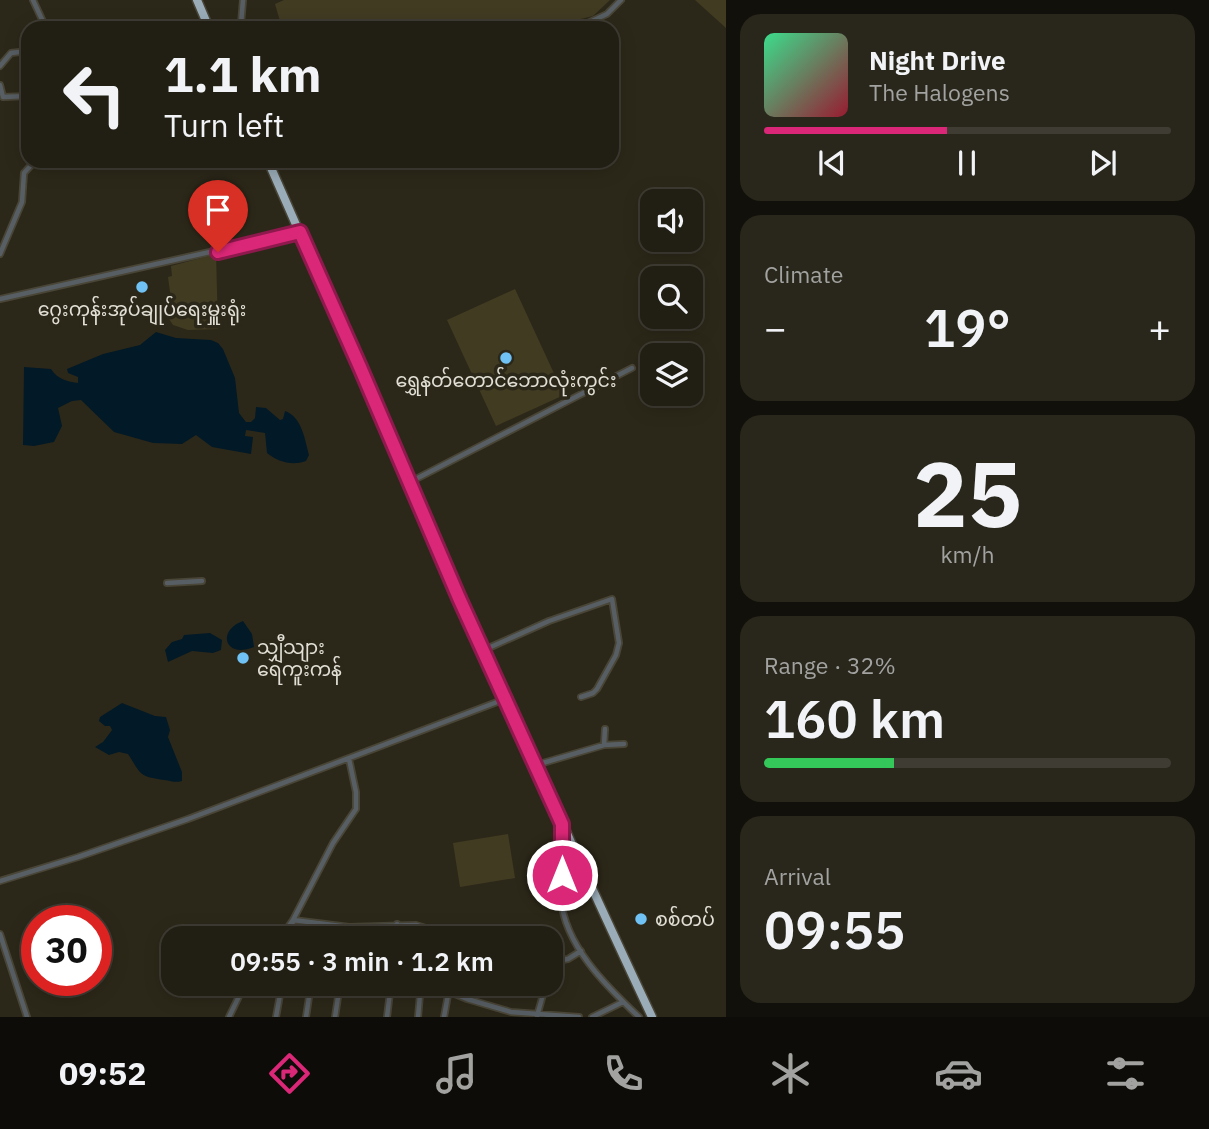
<!DOCTYPE html>
<meta charset="utf-8">
<style>
:root{--surface:#211e13;--page:#29271c;--text:#f1f3f6;--muted:#a2a2a0;--line:#3e3c33;--accent:#db2777}
body{margin:0;font-family:"IBM Plex Sans","Noto Sans Myanmar",sans-serif;background:var(--page);color:var(--text);height:100vh;display:flex;flex-direction:column;font-size:26px;white-space:nowrap}
*{box-sizing:border-box;margin:0}
p{font-size:23px;color:var(--muted)}
.icon{flex:none;width:38px;height:38px;fill:none;stroke:currentColor;stroke-width:2;stroke-linecap:round;stroke-linejoin:round}
.map{position:relative;flex:1;overflow:hidden}
.sheet{display:flex;flex-direction:column;gap:14px;padding:14px;background:#12100a;width:483px}
.sheet>*{flex:none}
.banner{position:absolute;left:21px;top:21px;width:598px;height:147px;border-radius:21px;box-shadow:0 4px 18px #0003,0 0 0 2px var(--line);background:#211e13;color:var(--text);overflow:hidden}
.controls{position:absolute;left:640px;top:189px;display:grid;gap:14px}
.controls a{display:grid;place-items:center;width:63px;height:63px;border-radius:14px;background:var(--surface);box-shadow:0 4px 18px #0003,0 0 0 2px var(--line);font-size:35px}
.speed{position:absolute;left:21px;top:905px;display:flex;gap:14px;font-size:35px;font-weight:700;text-align:center}
.speed>*{display:grid;place-content:center;width:91px;height:91px;border-radius:50%;background:var(--surface);box-shadow:0 4px 18px #0003,0 0 0 2px var(--line);line-height:1}
.speed .limit{border:10px solid #d22;background:#fff;color:#111}
.pin{position:absolute;display:grid;place-items:center;width:60px;height:60px;color:#fff;margin:-72px -30px;border-radius:50% 50% 50% 0;rotate:-45deg;box-shadow:0 0 7px #0007}
.pin .icon{rotate:45deg}
.me{position:absolute;width:77px;margin:-38px;rotate:0deg;stroke-linejoin:round;filter:drop-shadow(0 0 5px #0008)}
.turn{display:flex;align-items:center;gap:24px;height:147px;padding:0 28px;font-size:32px}
.turn .icon{width:91px;height:91px;stroke-width:2.5}
.turn b{display:block;font-size:49px;line-height:60px}
.big{font-size:52px;font-weight:600;line-height:1.1}
.sheet .tile{flex:1;display:flex;flex-direction:column;justify-content:center;gap:10px;min-width:0;padding:0 24px;border-radius:21px;background:var(--page)}
.sheet .dial{align-items:center;gap:0}
.dial b{font-size:91px;line-height:1}
.song{display:flex;align-items:center;gap:21px}
.cover{width:84px;height:84px;border-radius:10px;background:linear-gradient(135deg,hsl(150 70% 55%),hsl(350 70% 35%))}
.played{height:7px;border-radius:4px;background:linear-gradient(90deg,var(--accent) 45%,var(--line) 45%)}
.keys{display:flex;justify-content:space-around;direction:ltr}
.heat{display:flex;justify-content:space-between;align-items:center;font-size:38px;direction:ltr}
.charge{height:10px;border-radius:5px;background:linear-gradient(90deg,#34c759 32%,var(--line) 0)}
.trip{position:absolute;left:161px;top:926px;width:402px;height:70px;border-radius:21px;background:var(--surface);box-shadow:0 4px 18px #0003,0 0 0 2px var(--line);font-weight:600;line-height:70px;text-align:center}
.dock{display:flex;height:112px;justify-content:space-around;align-items:center;background:#0d0c08;color:var(--muted)}
.dock .icon{width:49px;height:49px}
.dock .selected{color:var(--accent)}
.dock b{font-size:32px;color:var(--text)}
main{display:flex;flex:1;min-height:0}
.map>svg:first-child{display:block}
.green{fill:#413b22}
.water{fill:#021927}
.lines{fill:none;stroke-linecap:round;stroke-linejoin:round}
.street-casing{stroke:#494537;stroke-width:8}
.highway-casing{stroke:#494537;stroke-width:11}
.street{stroke:#585f64;stroke-width:4.5}
.highway{stroke:#9aacb8;stroke-width:8}
.route-casing{stroke:#8e194d;stroke-width:18}
.route{stroke:#db2777;stroke-width:12}
.poi-dot{fill:#70c2f4;stroke:#2c2819;stroke-width:2.5}
.labels{text-anchor:middle;stroke-width:7;stroke-linejoin:round;paint-order:stroke}
.poi-label{font-size:19px;fill:#e2e0d6;stroke:#2c2819}
</style>
<main>
<div class="map">
<svg width="726" height="1017" viewBox="0 0 726 1017">
<rect width="100%" height="100%" fill="#2c2819"/>
<path class="green" d="M 284,0 L 610,0 L 593,16 L 548,27 L 394,27 L 280,21 L 275,4 Z
M 695,0 L 726,0 L 726,28 Z
M 216,254 L 218,329 L 188,330 L 173,325 L 167,316 L 173,314 L 168,277 L 172,276 L 171,266 Z
M 515,289 L 564,395 L 496,426 L 447,320 Z
M 508,834 L 515,878 L 460,887 L 453,843 Z"/>
<path class="water" d="M 156,332 L 176,338 L 211,340 L 218,343 L 223,349 L 235,378 L 239,413 L 246,422 L 251,422 L 255,418 L 256,407 L 266,408 L 280,420 L 283,419 L 285,411 C 302,417 305,440 309,455 L 306,461 C 292,466 278,462 267,453 L 265,433 L 246,430 L 245,436 L 253,437 L 251,454 L 212,447 L 196,435 L 182,444 L 153,443 L 114,432 L 81,400 L 72,401 L 58,408 L 62,426 L 54,442 L 34,446 L 23,445 L 24,367 L 51,369 C 58,379 65,381 78,383 L 78,377 L 68,373 L 67,369 L 103,354 L 140,345 Z
M 243,621 L 252,634 L 254,647 C 225,659 216,631 243,621 Z
M 210,633 L 222,640 L 221,650 L 213,653 L 192,651 L 168,662 L 165,650 L 172,642 L 182,639 L 184,635 Z
M 122,703 L 155,716 L 166,717 L 170,730 L 168,737 L 182,772 L 182,781 C 175,783 172,781 164,780 C 139,776 142,776 128,754 L 119,752 L 109,755 L 95,747 L 103,742 L 112,730 L 110,726 L 105,726 L 99,721 L 100,717 Z"/>
<g class="lines">
<defs>
<path id="street" d="M 33,0 L 46,28
M 241,24 L 243,0
M 209,28 L 241,24 L 339,28
M 577,28 L 607,14 L 621,0
M 0,66 L 11,53 L 28,51
M 0,85 L 3,97 L 28,96
M 0,254 L 22,202 L 24,173 L 35,161
M 0,299 L 299,232
M 410,482 L 632,368
M 167,583 L 202,581
M 484,650 L 549,621 L 612,599 L 619,643 L 616,655 L 597,689 L 593,693 L 581,697
M 604,745 L 605,729
M 536,765 L 604,745 L 624,744
M 562,828 C 562,851 559,875 561,898 C 564,945 607,987 639,1017
M 0,881 L 78,857 L 188,819 L 505,699
M 0,934 L 27,1017
M 280,938 L 293,920 L 333,843 L 356,809 L 356,792 L 349,759
M 290,938 L 293,920 L 349,927 L 416,925 L 458,938
M 319,938 L 321,924
M 347,938 L 349,927
M 396,938 L 397,924
M 425,938 L 426,928
M 551,962 L 568,959 L 581,951
M 450,992 L 467,999 L 511,1012 L 579,1017
M 537,1016 L 546,984
M 229,1017 L 245,984
M 276,1017 L 282,984
M 306,1017 L 311,984
M 335,1017 L 340,984
M 387,1017 L 391,984
M 418,1017 L 421,984
M 444,1017 L 450,984
M 592,1017 L 623,1002"/>
<path id="highway" d="M 197,0 L 209,28
M 268,161 C 394,447 519,734 652,1017"/>
</defs>
<use href="#street" class="street-casing"/>
<use href="#highway" class="highway-casing"/>
<use href="#street" class="street"/>
<use href="#highway" class="highway"/>
</g>
<g class="lines">
<defs>
<path id="route" d="M 218,252 L 300,232 L 360,367 L 459,598 L 562,824 L 562,875"/>
</defs>
<use href="#route" class="route-casing"/>
<use href="#route" class="route"/>
</g>
<g class="poi-dot">
<circle cx="142" cy="287" r="7"/>
<circle cx="506" cy="358" r="7"/>
<circle cx="243" cy="658" r="7"/>
<circle cx="641" cy="919" r="7"/>
</g>
<g class="labels">
<g class="poi-label">
<text x="142" y="316">ဂွေးကုန်းအုပ်ချုပ်ရေးမှူးရုံး</text>
<text x="506" y="387">ရွှေနတ်တောင်ဘောလုံးကွင်း</text>
<text x="257" y="654" text-anchor="start">သျှီသျား<tspan x="257" dy="22">ရေကူးကန်</tspan></text>
<text x="655" y="926" text-anchor="start">စစ်တပ်</text>
</g>
</g>
</svg>
<div class="controls">
<a><svg class="icon" aria-label="sound" viewBox="0 0 24 24"><path d="M4 9h4l5-4v14l-5-4H4zM17 9q2 3 0 6"/></svg></a>
<a><svg class="icon" aria-label="search" viewBox="0 0 24 24"><circle cx="10" cy="10" r="6"/><path d="M15 15l6 6"/></svg></a>
<a><svg class="icon" aria-label="layers" viewBox="0 0 24 24"><path d="M12 4l9 5-9 5-9-5zM3 14l9 5 9-5"/></svg></a>
</div>
<div class="speed"><div class="limit">30</div></div>
<div class="pin" style="left:218px;top:252px;background:#d93025"><svg class="icon" aria-label="arrive" viewBox="0 0 24 24"><path d="M6 21V4h12l-3 4 3 4H6"/></svg></div>
<svg class="me" style="left:562px;top:875px" viewBox="-20 -20 40 40"><circle r="17" fill="#db2777" stroke="#fff" stroke-width="3"/><path d="M0-11L8 9 0 5-8 9z" fill="#fff"/></svg>
<div class="trip">09:55 · 3 min · 1.2 km</div>
<div class="banner">
<div class="turn"><svg class="icon" aria-label="left" viewBox="0 0 24 24"><path d="M17 20v-9H6M10 6l-5 5 5 5"/></svg><div><b>1.1 km</b>Turn left</div></div>
</div>
</div>
<section class="sheet">
<div class="tile">
<div class="song"><i class="cover"></i><div><b>Night Drive</b><p>The Halogens</p></div></div>
<div class="played"></div>
<div class="keys"><svg class="icon" aria-label="previous" viewBox="0 0 24 24"><path d="M18 5L8 12l10 7zM5 5v14"/></svg><svg class="icon" aria-label="pause" viewBox="0 0 24 24"><path d="M8 5v14M16 5v14"/></svg><svg class="icon" aria-label="next" viewBox="0 0 24 24"><path d="M6 5l10 7-10 7zM19 5v14"/></svg></div>
</div>
<div class="tile"><p>Climate</p>
<div class="heat"><a>−</a><b class="big">19°</b><a>+</a></div>
</div>
<div class="tile dial"><b>25</b><p>km/h</p></div>
<div class="tile"><p>Range · 32%</p><b class="big">160 km</b><div class="charge"></div></div>
<div class="tile"><p>Arrival</p><b class="big">09:55</b></div>
</section>
</main>
<nav class="dock">
<b>09:52</b>
<svg class="icon selected" aria-label="directions" viewBox="0 0 24 24"><path d="M12 3l9 9-9 9-9-9zM9 14v-3h6M13 9l2 2-2 2"/></svg>
<svg class="icon" aria-label="music" viewBox="0 0 24 24"><path d="M9 18V5l10-2v13"/><circle cx="6" cy="18" r="3"/><circle cx="16" cy="16" r="3"/></svg>
<svg class="icon" aria-label="phone" viewBox="0 0 24 24"><path d="M5 4h4l2 5-3 2q2 4 5 5l2-3 5 2v4C11 20 4 13 5 4z"/></svg>
<svg class="icon" aria-label="climate" viewBox="0 0 24 24"><path d="M12 3v18M4 7l16 10M4 17L20 7"/></svg>
<svg class="icon" aria-label="car" viewBox="0 0 24 24"><path d="M5 17H2v-5l4-1 3-4h7l3 4 3 1v5h-3M9 17h6M6 11h13"/><circle cx="7" cy="17" r="2"/><circle cx="17" cy="17" r="2"/></svg>
<svg class="icon" aria-label="filters" viewBox="0 0 24 24"><path d="M4 7h16M4 17h16"/><circle cx="9" cy="7" r="2"/><circle cx="15" cy="17" r="2"/></svg>
</nav>
